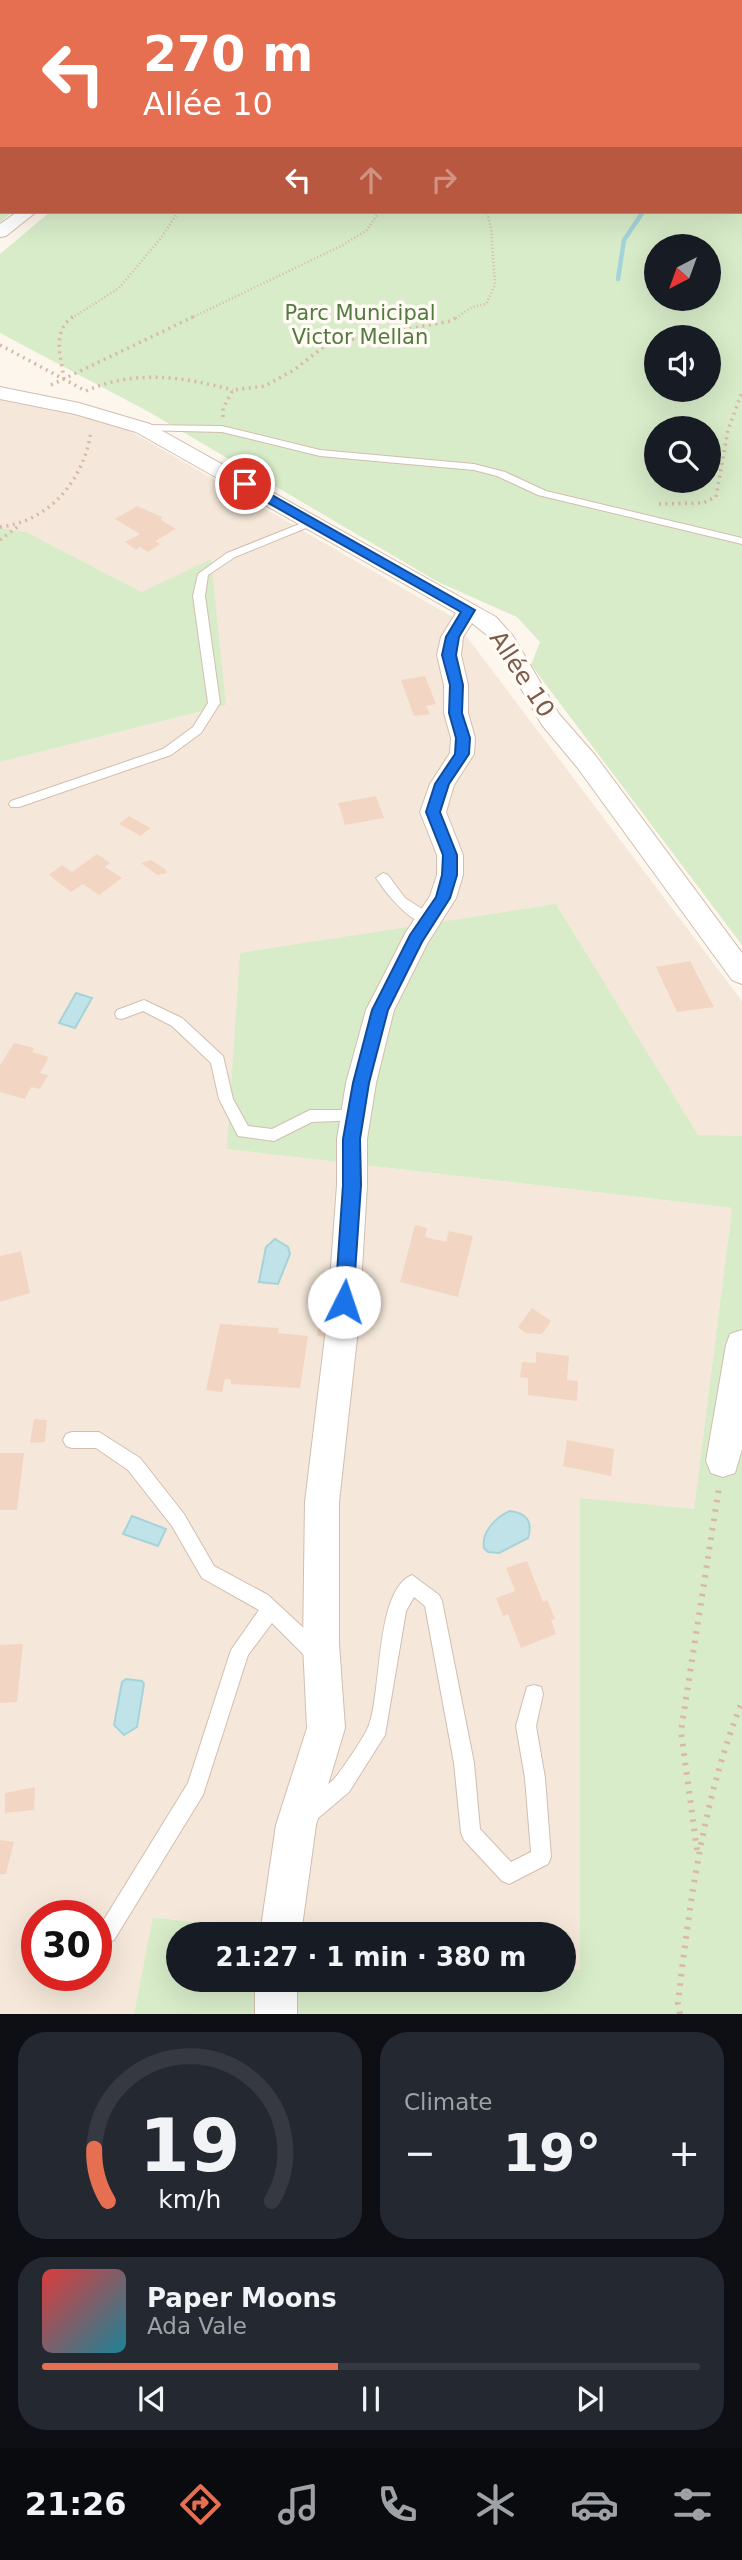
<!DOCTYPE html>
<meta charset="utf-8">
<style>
:root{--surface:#171b24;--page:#242831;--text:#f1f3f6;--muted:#9ea1a6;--line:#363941;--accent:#e76f51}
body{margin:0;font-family:"DejaVu Sans",sans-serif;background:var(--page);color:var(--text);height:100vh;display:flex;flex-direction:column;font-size:26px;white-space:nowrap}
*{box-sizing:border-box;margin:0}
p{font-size:23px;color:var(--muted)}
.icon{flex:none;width:38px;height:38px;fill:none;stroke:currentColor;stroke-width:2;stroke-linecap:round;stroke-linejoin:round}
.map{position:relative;height:2014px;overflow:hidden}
.side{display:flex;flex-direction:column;gap:18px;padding:18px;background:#0d0f14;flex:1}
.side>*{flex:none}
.hud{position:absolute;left:0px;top:0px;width:742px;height:214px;box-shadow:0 7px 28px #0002;background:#e76f51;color:#fff;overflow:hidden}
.needle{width:46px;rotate:221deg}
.controls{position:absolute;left:644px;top:234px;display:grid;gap:14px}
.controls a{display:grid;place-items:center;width:77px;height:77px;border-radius:50%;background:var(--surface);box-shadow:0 7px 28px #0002;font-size:35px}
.speed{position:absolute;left:21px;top:1900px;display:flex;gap:14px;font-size:35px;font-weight:700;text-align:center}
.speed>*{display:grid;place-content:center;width:91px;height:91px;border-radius:50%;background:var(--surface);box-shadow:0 7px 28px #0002;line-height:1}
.speed .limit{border:10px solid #d22;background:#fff;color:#111}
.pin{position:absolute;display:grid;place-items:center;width:60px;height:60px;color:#fff;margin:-30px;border:4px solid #fff;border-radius:50%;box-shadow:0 2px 7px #0007}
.me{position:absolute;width:77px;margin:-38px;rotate:4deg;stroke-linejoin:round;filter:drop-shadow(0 0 5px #0008)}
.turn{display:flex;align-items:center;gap:24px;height:147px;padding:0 28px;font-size:32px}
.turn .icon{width:91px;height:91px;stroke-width:2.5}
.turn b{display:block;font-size:49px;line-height:60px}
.lanes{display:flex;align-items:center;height:66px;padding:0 28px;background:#0003;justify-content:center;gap:35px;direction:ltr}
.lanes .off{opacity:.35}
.big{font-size:52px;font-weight:600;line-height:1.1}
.side .widget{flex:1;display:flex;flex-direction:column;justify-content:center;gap:10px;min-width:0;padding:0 24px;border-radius:28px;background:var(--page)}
.side .dial{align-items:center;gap:0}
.dial svg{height:182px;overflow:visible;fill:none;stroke:var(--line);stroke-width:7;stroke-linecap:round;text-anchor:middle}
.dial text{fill:var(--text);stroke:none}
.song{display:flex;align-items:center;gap:21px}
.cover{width:84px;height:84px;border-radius:10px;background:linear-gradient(135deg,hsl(0 70% 55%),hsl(190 70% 35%))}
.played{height:7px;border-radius:4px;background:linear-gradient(90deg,var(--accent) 45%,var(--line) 45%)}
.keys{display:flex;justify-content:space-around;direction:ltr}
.heat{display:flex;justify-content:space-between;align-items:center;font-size:38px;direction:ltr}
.side .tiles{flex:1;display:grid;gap:18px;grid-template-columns:1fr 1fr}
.widget:last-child{grid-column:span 2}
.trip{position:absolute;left:166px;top:1922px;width:410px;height:70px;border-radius:35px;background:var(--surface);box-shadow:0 7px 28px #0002;font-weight:600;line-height:70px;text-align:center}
.tabs{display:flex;height:112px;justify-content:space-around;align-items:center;background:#090b0e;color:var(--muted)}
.tabs .icon{width:49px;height:49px}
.tabs .on{color:var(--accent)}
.tabs b{font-size:32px;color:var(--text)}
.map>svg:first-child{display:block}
.residential{fill:#f5e8da;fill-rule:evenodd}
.green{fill:#d8ecc9;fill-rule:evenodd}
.water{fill:#bfe3e8;stroke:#a5d3da;stroke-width:2}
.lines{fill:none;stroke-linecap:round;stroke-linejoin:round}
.stream{stroke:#a5d3da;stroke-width:4.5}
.building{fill:#f3d5c3}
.service-casing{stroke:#d1beb0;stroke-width:2}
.minor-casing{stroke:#d1beb0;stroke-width:2}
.path-far2{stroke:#d9b8a5;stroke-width:2.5;stroke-dasharray:1 2.5;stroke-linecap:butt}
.path-far1{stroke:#d9b8a5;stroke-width:3.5;stroke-dasharray:2 4.5;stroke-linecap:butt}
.path{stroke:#d9b8a5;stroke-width:6;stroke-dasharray:2.5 7;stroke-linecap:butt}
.service{fill:#fff;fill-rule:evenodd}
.minor{fill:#fff;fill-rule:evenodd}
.route{fill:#1a73e8;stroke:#114b97;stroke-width:2}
.labels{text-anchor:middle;stroke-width:7;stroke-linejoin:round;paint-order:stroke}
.far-park-label{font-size:21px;fill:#537a41;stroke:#fffaf3}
.street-label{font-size:24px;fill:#7a5c4d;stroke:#fffaf3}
</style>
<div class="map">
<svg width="742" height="2014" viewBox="0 0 742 2014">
<rect width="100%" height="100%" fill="#fdf6ec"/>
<path class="residential" d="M 0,398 L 111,420 L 451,616 L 742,1001 L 742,1136 L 698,1136 L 556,904 L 227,1149 L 732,1208 L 694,1510 L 580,1499 L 580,1970 L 564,1968 L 564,1934 L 287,1934 L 154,1917 L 134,2014 L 0,2014 L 0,762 L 226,705 L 142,592 L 26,532 L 0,528 ZM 37,1916 L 96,1916 L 96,1976 L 37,1976 Z"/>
<path class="green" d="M 0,0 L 252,0 L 2,2 L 2,212 L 12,212 L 0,222 Z
M 413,0 L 742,0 L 742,945 L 531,665 L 540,642 L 517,617 L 438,582 L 149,412 L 0,333 L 0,254 L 50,212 L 740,212 L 740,2 ZM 656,247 L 709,247 L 709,299 L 656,299 ZM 656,338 L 709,338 L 709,390 L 656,390 ZM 656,429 L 709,429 L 709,481 L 656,481 Z
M 0,528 L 26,532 L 142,592 L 211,559 L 226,705 L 0,762 Z
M 556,904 L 698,1135 L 742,1136 L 742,2014 L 134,2014 L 153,1917 L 287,1934 L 178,1934 L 178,1979 L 564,1979 L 564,1968 L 580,1970 L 580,1498 L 694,1509 L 732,1208 L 227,1149 L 240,953 Z"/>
<path class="water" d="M 76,993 L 92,998 L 75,1028 L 59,1023 Z
M 275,1239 L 288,1247 L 290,1254 L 278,1284 L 259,1282 L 266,1247 Z
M 510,1511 C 527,1513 533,1522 528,1538 L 499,1553 L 488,1552 L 484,1548 C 481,1532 496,1517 510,1511 Z
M 132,1516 L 166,1529 L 158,1546 L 123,1534 Z
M 126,1679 L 142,1681 L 144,1684 L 137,1727 L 124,1735 L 114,1725 L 122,1682 Z"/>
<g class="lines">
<path class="stream" d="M 618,279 L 624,240 L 643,212"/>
</g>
<path class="building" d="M 137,506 L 162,517 L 161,520 L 176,529 L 155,541 L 160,544 L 148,552 L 140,547 L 136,550 L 125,542 L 140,534 L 115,519 Z
M 425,676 L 436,704 L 426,706 L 430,714 L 414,716 L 401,680 Z
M 376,796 L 384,818 L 345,825 L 338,803 Z
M 129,816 L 150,828 L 141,836 L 119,824 Z
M 97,854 L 110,863 L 105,867 L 122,878 L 99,895 L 83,884 L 71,892 L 49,875 L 62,865 L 72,872 Z
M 151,860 L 165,869 L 167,873 L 157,875 L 141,863 Z
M 690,961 L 714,1007 L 677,1012 L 656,967 Z
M 14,1043 L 34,1048 L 32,1052 L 49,1057 L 40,1073 L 48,1075 L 40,1089 L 31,1087 L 25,1099 L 0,1092 L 0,1065 Z
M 415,1225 L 427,1228 L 425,1237 L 446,1242 L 449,1231 L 473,1236 L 458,1297 L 400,1282 Z
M 21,1251 L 30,1293 L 0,1302 L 0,1256 Z
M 532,1308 L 551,1321 L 542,1334 L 526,1333 L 518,1327 Z
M 320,1312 L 329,1312 L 334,1337 L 317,1336 Z
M 220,1324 L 279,1328 L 278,1333 L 308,1336 L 300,1388 L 231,1384 L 231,1380 L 225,1379 L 222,1392 L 206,1390 Z
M 536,1352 L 569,1356 L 567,1380 L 578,1381 L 577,1401 L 528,1395 L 528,1378 L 520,1377 L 522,1362 L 536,1363 Z
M 34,1419 L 47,1420 L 45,1442 L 30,1443 Z
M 567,1440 L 614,1449 L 611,1476 L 563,1466 Z
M 0,1453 L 24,1453 L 17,1510 L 0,1510 Z
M 527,1561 L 543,1602 L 547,1600 L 555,1619 L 551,1620 L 556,1634 L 521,1648 L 508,1614 L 503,1616 L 496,1598 L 515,1591 L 506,1568 Z
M 23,1644 L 17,1702 L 0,1703 L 0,1645 Z
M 35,1787 L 34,1810 L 5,1813 L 5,1793 Z
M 0,1840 L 14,1842 L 6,1874 L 0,1874 Z"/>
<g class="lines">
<defs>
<path id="service" d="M 479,0 L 485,0 L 485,2 L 479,2 Z
M 143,425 L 222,426 L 320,450 L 474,464 L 505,472 L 546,491 L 742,538 L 742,544 L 538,495 L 497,476 L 474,470 L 320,456 L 222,432 L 139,430 L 138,428 Z
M 312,519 L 316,520 L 316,524 L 235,557 L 208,575 L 205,596 L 220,703 L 201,733 L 171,755 L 19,807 L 11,807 L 9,804 L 11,801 L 163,749 L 193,727 L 208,703 L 193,596 L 198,574 L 227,553 Z
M 383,873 L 388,875 L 405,898 L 433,916 L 435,920 L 433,924 C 413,928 386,893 376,878 Z
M 144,1000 L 182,1018 L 223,1056 L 233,1099 L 248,1126 L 272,1129 L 310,1110 L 356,1110 L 361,1112 L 363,1116 L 361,1120 L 312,1122 L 274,1141 L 238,1136 L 219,1099 L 211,1063 L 172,1026 L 143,1011 L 122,1019 L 117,1018 L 115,1014 L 117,1010 Z
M 72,1432 L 99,1432 L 140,1458 L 184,1514 L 214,1566 L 268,1595 L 323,1646 L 325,1653 L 323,1660 L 316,1662 L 309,1660 L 272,1623 L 248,1655 L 203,1795 L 114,1940 L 107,1943 L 100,1940 L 97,1933 L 100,1926 L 188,1783 L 231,1650 L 259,1610 L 202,1578 L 172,1526 L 128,1470 L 96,1448 L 72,1448 L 66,1446 L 63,1440 L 66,1434 Z
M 412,1575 L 439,1595 L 442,1601 L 474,1763 L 480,1829 L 511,1862 L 531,1852 L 525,1778 L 516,1726 L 527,1687 L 534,1685 L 541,1687 L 543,1694 L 536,1726 L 545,1778 L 551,1857 L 548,1864 L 509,1884 L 502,1881 L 464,1840 L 461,1833 L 454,1763 L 425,1606 L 414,1597 L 406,1611 L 385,1735 L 349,1792 L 317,1819 L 310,1822 L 303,1819 L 300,1812 C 306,1797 323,1790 334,1779 C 342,1770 365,1736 369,1725 C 382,1691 375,1590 412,1575 Z"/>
<path id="minor" d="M 262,0 L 277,0 L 261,2 Z
M 17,212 L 36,212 L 6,236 L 0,237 L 0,224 Z
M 0,387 L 79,403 L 150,424 L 496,617 L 513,636 L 559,714 L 595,755 L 742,953 L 742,984 L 732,980 L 577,767 L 542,725 L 493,640 L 472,623 L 463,637 L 461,655 L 468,685 L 468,713 L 475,738 L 474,754 L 454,785 L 446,812 L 463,855 L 463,875 L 456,898 L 427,944 L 394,1010 L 376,1083 L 367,1139 L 367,1185 L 359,1320 L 339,1502 L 339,1644 L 345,1728 L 316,1825 L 301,1934 L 260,1934 L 276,1825 L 307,1728 L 303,1644 L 305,1502 L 327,1320 L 337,1185 L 337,1139 L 346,1083 L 366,1010 L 406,932 L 430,896 L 437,875 L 437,855 L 420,812 L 430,784 L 450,753 L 451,738 L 444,713 L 444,685 L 437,655 L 441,637 L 456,613 L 136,432 L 75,414 L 0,399 Z
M 742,1330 L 742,1449 L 735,1473 L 723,1477 L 711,1473 L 706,1461 L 726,1345 L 730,1334 Z
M 255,1979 L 297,1979 L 297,2014 L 255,2014 Z"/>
</defs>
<use href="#service" class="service-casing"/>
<use href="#minor" class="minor-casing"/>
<path class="path-far2" d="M 197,2 L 201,0
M 72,318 L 119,288 L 161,238 L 178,212
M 191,318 L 343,245 L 367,230 L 379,212
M 456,318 L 472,307 L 486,304 L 495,285 L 491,228 L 487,212"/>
<path class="path-far1" d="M 0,345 L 86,391
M 64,379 C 61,356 51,331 74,316
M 51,385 L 195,316
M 86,391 C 135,369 183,377 233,390
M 223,417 L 223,408 L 233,390 L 265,386 L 294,370 L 327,344 L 451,321 L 458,316
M 659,504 L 703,503 L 716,497 L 728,430 L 742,392
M 0,527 C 50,521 84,480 91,431
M 0,540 L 20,525"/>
<path class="path" d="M 697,1850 L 681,1731 L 719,1487
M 680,2014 L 678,2003 C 690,1900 703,1799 742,1702"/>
<use href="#service" class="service"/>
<use href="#minor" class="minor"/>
</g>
<path class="route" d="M 240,482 L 249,482 L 475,610 L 459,637 L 456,655 L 463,685 L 462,713 L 470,738 L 469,754 L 449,784 L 440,812 L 457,855 L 457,875 L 450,898 L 422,942 L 388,1010 L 369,1083 L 360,1139 L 361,1185 L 353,1302 L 351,1307 L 344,1310 L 338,1307 L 335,1302 L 343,1185 L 343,1139 L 353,1083 L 372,1010 L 410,935 L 436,897 L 442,875 L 443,855 L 426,812 L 435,784 L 455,754 L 456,738 L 449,713 L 450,685 L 442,655 L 446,637 L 461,612 L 240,487 Z"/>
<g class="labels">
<g class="far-park-label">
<text x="360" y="320">Parc Municipal<tspan x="360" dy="24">Victor Mellan</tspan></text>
</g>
<g class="street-label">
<text transform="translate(522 674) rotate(57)" y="8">Allée 10</text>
</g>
</g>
</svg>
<div class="controls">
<a><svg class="needle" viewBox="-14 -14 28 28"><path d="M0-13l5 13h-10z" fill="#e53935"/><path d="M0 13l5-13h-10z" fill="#9ea1a6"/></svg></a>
<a><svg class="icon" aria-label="sound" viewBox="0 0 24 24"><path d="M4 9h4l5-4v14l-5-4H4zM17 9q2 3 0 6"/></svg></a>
<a><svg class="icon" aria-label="search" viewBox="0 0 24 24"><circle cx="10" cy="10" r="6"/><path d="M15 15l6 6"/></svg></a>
</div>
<div class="speed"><div class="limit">30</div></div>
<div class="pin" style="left:245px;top:484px;background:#d93025"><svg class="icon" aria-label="arrive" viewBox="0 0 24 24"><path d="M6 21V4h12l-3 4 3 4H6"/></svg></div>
<svg class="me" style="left:344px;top:1302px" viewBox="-20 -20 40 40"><circle r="19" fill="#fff"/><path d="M0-13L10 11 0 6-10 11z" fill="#1a73e8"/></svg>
<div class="trip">21:27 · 1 min · 380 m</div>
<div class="hud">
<div class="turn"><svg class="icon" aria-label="left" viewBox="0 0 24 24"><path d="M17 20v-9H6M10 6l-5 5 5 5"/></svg><div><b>270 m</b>Allée 10</div></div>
<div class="lanes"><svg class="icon" aria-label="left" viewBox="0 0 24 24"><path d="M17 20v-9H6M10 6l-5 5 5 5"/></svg><svg class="icon off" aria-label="ahead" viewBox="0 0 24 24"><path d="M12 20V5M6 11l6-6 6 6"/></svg><svg class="icon off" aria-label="right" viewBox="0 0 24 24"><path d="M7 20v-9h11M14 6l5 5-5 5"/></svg></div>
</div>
</div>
<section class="side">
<div class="tiles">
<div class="widget dial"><svg viewBox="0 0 100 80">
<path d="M14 69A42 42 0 1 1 86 69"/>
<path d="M14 69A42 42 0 0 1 8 46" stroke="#e76f51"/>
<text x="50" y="56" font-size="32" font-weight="700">19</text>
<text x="50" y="72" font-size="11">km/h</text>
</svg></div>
<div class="widget"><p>Climate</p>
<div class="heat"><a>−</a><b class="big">19°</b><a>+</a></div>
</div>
<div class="widget">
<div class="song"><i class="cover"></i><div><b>Paper Moons</b><p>Ada Vale</p></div></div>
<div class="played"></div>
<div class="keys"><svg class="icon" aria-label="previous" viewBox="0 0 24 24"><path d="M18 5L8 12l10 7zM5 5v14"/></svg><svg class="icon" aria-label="pause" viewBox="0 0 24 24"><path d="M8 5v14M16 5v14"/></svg><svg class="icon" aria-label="next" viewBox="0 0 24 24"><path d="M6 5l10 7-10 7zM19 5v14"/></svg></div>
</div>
</div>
</section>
<nav class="tabs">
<b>21:26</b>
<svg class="icon on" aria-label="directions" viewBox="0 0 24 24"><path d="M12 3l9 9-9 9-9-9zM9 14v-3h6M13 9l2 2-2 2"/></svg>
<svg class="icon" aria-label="music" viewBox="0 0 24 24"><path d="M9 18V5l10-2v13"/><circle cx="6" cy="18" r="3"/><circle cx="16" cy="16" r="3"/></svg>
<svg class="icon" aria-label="phone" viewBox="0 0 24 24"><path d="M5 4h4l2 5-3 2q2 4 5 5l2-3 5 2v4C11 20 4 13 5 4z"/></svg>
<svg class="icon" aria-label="climate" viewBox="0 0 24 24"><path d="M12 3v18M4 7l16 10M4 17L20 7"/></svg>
<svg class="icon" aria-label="car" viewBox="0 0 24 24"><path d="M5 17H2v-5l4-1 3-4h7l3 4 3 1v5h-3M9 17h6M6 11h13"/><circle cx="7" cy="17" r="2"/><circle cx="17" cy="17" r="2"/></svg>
<svg class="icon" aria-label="filters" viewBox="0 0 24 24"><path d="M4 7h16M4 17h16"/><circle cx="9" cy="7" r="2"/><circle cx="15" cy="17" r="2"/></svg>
</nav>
